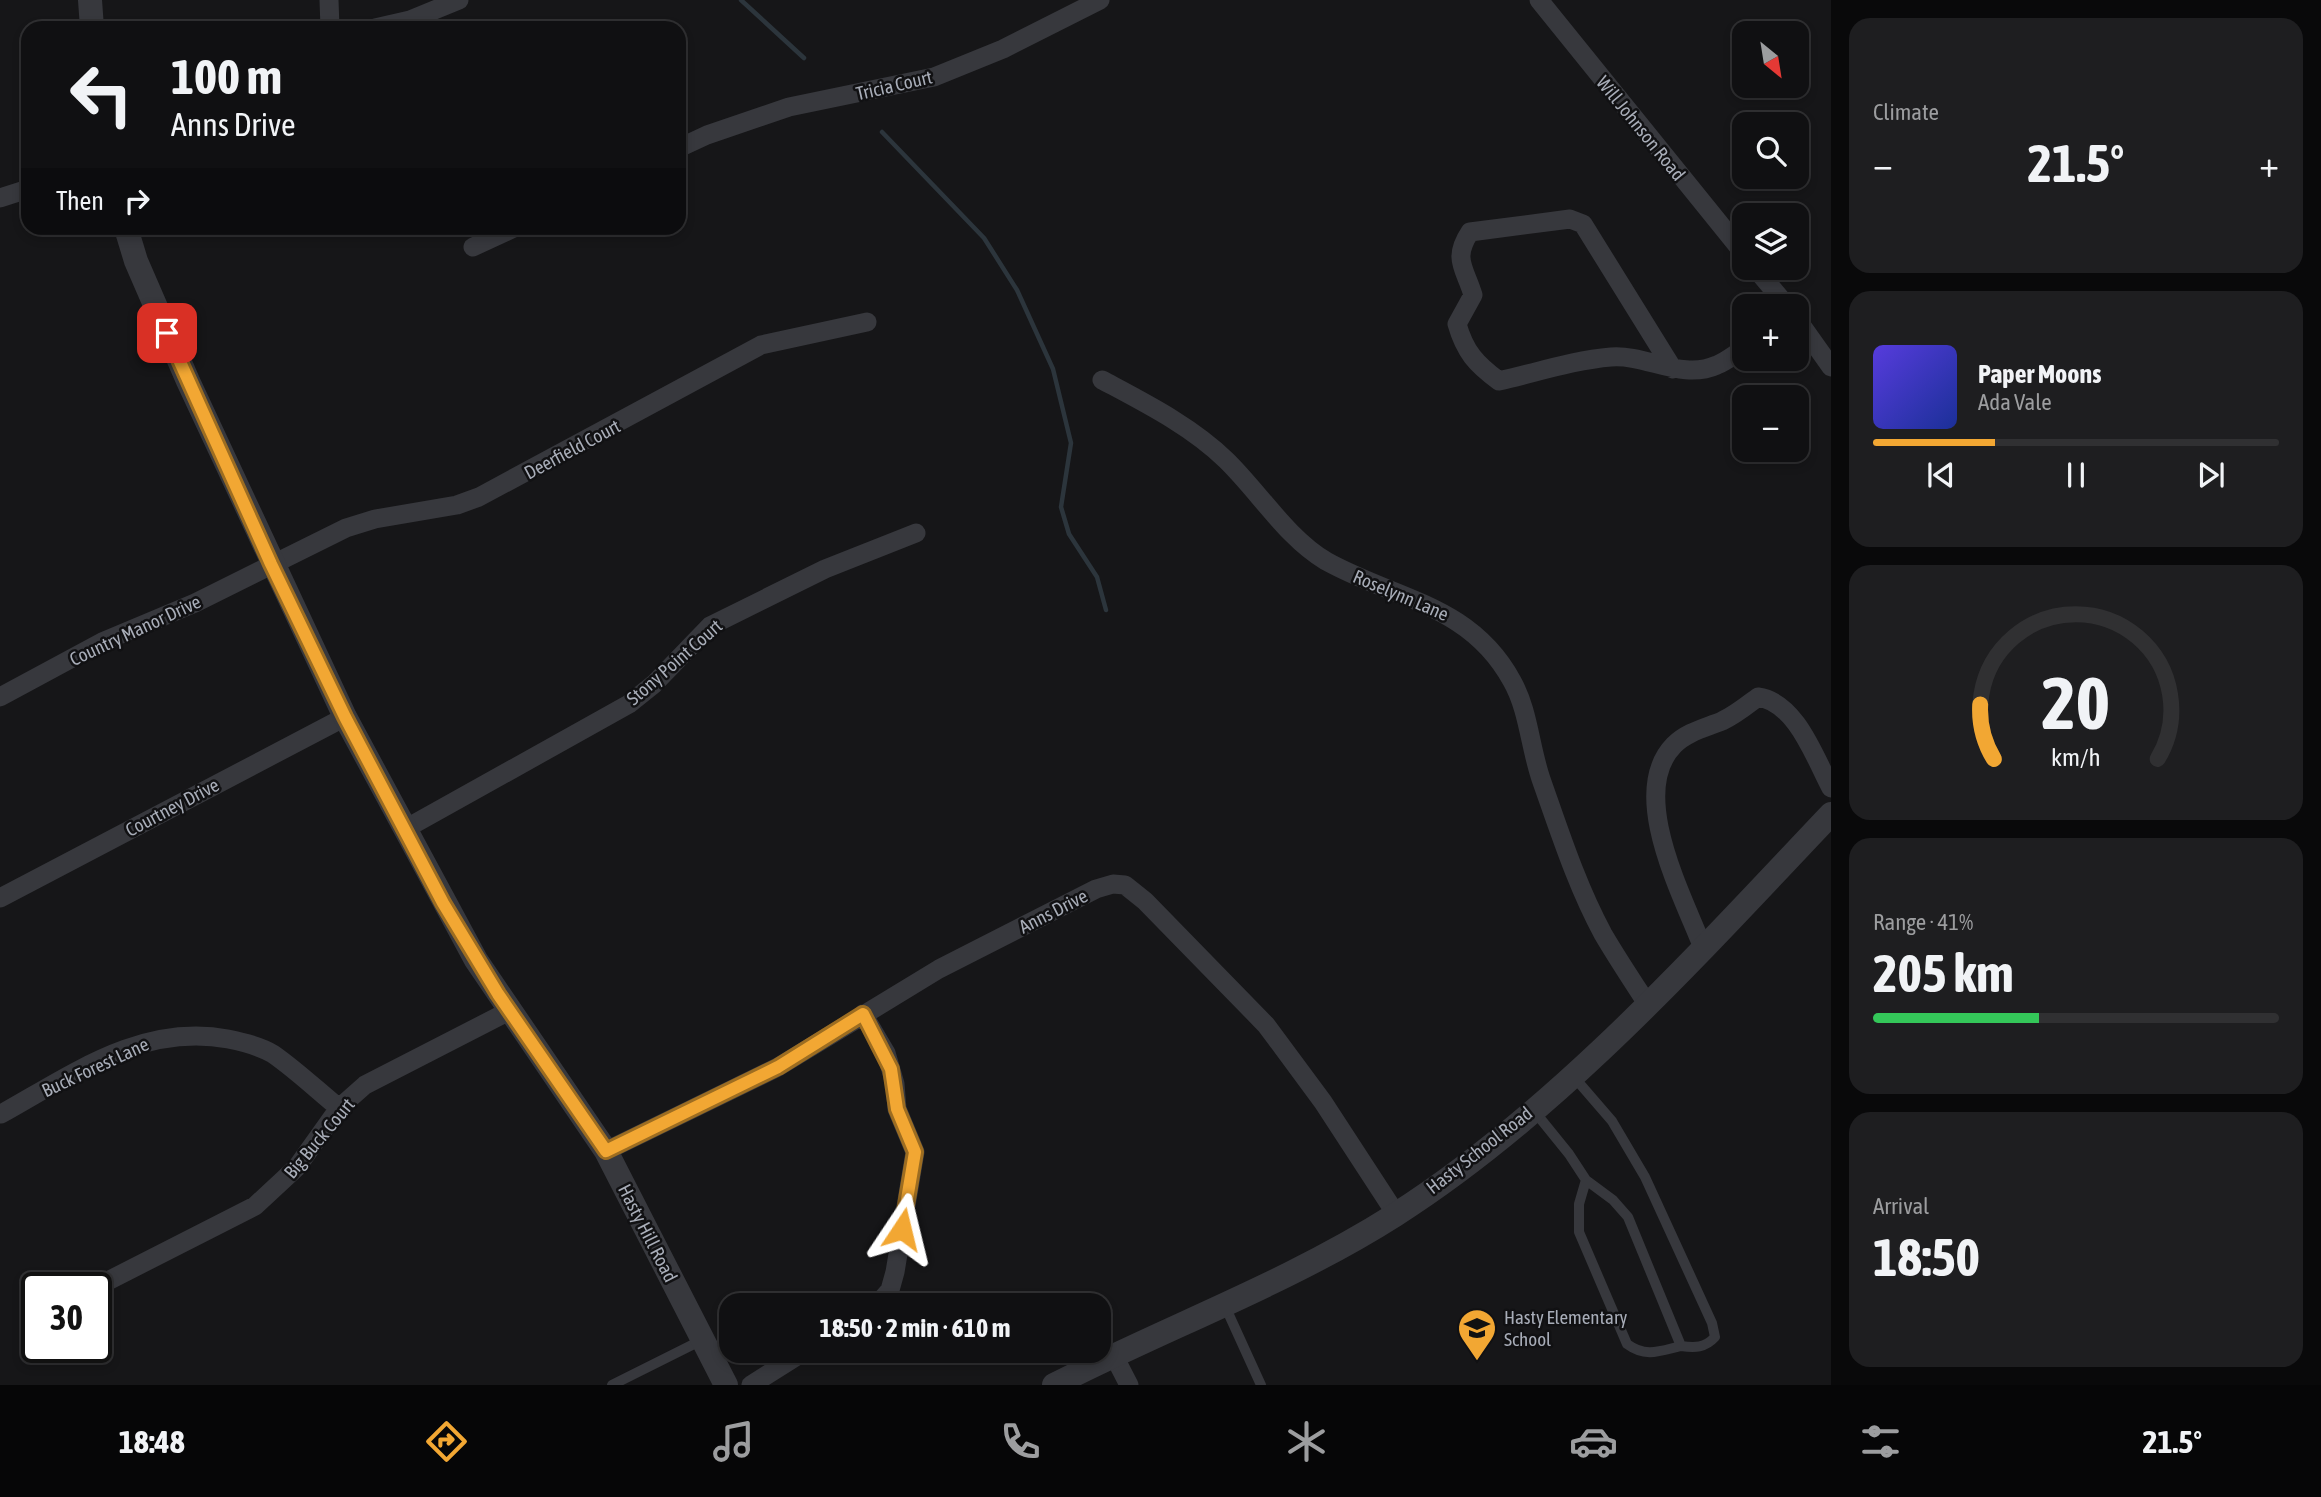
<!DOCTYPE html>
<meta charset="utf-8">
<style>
:root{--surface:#101012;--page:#1e1e20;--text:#f1f3f6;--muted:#9c9d9f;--line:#303032;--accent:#f2a733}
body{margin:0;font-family:"Asap Condensed",sans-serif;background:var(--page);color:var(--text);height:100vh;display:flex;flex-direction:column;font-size:26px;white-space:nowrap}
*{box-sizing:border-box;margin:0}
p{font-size:23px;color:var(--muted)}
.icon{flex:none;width:38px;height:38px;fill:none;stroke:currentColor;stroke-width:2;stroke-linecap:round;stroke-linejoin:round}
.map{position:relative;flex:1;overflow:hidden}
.side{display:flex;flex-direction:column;gap:18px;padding:18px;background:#09090a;width:490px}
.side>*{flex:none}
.top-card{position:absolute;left:21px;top:21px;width:665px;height:214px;border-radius:21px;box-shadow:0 4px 10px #0003,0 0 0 2px var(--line);background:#101012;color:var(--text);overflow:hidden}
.needle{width:46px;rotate:150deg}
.fabs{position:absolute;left:1732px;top:21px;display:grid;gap:14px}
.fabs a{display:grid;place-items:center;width:77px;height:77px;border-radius:14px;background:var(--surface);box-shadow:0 4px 10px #0003,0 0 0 2px var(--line);font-size:35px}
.speed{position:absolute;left:21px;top:1272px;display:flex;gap:14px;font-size:35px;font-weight:700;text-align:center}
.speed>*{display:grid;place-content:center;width:91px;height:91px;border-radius:50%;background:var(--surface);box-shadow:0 4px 10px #0003,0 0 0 2px var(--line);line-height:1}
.speed .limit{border:4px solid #111;border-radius:10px;background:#fff;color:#111}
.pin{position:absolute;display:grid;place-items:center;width:60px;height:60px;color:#fff;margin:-30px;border-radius:14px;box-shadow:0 4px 10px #0006}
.me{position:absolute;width:77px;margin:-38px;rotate:10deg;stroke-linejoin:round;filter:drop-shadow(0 0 5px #0008)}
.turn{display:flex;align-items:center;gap:24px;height:147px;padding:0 35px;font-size:32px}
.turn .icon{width:91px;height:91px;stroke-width:2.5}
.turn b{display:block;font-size:49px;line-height:60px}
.then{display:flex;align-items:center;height:66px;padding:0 35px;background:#0003;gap:14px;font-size:26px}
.big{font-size:52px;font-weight:700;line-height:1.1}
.side .tile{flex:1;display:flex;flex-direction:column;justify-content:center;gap:10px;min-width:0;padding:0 24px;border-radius:21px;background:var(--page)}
.side .dial{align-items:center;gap:0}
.dial svg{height:182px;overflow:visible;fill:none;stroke:var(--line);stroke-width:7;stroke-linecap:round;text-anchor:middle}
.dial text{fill:var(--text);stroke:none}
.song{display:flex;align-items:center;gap:21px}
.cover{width:84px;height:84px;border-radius:10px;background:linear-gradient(135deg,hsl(250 70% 55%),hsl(230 70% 35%))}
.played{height:7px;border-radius:4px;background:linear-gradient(90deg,var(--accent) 30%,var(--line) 30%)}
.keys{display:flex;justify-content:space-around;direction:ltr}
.heat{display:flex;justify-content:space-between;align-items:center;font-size:38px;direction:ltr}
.charge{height:10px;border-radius:5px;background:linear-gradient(90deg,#34c759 41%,var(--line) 0)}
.trip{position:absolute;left:719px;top:1293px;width:392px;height:70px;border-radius:21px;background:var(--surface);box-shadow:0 4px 10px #0003,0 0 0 2px var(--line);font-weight:700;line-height:70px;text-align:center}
.tabs{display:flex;height:112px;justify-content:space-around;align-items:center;background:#060607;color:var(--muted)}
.tabs .icon{width:49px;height:49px}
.tabs .on{color:var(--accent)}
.tabs b{font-size:32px;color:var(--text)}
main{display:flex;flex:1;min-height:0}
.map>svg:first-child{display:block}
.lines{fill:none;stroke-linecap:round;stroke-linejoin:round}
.stream{stroke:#2c353c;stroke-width:4.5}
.service{stroke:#37383d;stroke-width:10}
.minor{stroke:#37383d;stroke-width:19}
.tertiary{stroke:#37383d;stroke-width:24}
.route-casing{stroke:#9d6d21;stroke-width:18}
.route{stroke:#f2a733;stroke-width:12}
.labels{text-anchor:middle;stroke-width:5;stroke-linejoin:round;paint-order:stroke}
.street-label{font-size:19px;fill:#a8adb8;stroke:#111113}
.poi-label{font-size:19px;fill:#a8adb8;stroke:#111113;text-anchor:start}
</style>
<main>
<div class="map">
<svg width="1831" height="1385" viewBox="0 0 1831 1385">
<rect width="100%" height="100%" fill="#161618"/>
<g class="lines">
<path class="stream" d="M 741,0 L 804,58
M 882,132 L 984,238 L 1017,290 L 1053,369 L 1071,443 L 1061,507 L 1069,534 L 1097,577 L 1106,610"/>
<path class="service" d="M 1574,1077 L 1612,1121 L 1645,1177 L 1712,1323 L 1715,1337 C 1705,1348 1695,1348 1681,1346
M 1535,1112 L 1569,1154 L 1586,1180 L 1613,1200 L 1628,1217 L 1681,1346 C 1660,1351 1646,1358 1627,1344 L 1579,1232 L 1579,1204 L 1586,1180
M 1225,1306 L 1261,1385
M 612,1385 L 702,1340"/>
<path class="minor" d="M 329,0 L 330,28
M 1539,0 L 1745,255
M 375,28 L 410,20 L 459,0
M 679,148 L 707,135 L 789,107 L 934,77 L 1003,49 L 1100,0
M 0,198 L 28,189
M 473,247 L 514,228
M 1755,268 L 1787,306
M 1797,319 L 1831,367
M 1673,369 L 1583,224 L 1570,219 L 1470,232 C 1452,259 1465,268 1473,295 L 1457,324 C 1465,352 1476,364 1499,381 C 1535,373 1574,360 1611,357 C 1646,354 1682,381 1717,365 C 1727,361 1736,353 1745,348
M 1102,380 C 1145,403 1191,426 1226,460 C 1259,492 1287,538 1326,561 C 1396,600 1470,604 1512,681 C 1529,711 1530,749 1542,782 C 1560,833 1577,886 1603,934 C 1617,958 1633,982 1648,1005
M 0,697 L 102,642 L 195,603 L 346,528 L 375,519 L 457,505 L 479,497 L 761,345 L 867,322
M 405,829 L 629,704 L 654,684 L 710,626 L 825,569 L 916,533
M 0,898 L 345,717
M 1703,948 C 1683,896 1627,793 1674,745 C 1687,732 1705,728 1722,721 C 1735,715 1746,706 1758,697 C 1796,702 1815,758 1831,788
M 863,1014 L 886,1053 L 895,1084 L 897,1109 L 915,1152 L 895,1272 L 890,1290 L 876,1306
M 1,1114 C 73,1074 142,1023 228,1039 C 243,1042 260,1046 273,1054 C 296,1070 317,1090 339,1108
M 606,1151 L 778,1067 L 939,969 L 1096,889 L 1113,884 L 1125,885 L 1145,901 L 1266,1025 L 1323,1102 L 1396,1214
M 94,1288 L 255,1206 L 297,1167 L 339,1108 L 365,1085 L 509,1011
M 1113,1354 L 1129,1385
M 751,1385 L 805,1351"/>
<path class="tertiary" d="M 90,0 L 92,28
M 126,228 L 136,261 L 188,381 L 345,717 L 476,960 L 606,1151 L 726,1385
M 1054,1385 C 1167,1327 1288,1283 1395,1215 C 1558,1111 1699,953 1831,814"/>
</g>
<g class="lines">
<defs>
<path id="route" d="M 167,333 L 271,564 L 345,717 L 443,903 L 498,994 L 606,1151 L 778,1067 L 863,1014 L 891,1069 L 897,1109 L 915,1152 L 902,1229"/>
</defs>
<use href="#route" class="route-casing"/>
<use href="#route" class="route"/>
</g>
<defs>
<symbol id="school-pin" viewBox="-11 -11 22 30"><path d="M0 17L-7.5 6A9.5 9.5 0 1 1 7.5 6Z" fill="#f2a733" stroke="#111113"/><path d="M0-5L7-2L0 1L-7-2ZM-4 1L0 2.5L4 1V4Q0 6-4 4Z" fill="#111"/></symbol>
</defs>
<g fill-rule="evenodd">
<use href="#school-pin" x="1455" y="1306" width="44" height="60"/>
</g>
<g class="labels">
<g class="street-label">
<text transform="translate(894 85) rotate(-13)" y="7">Tricia Court</text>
<text transform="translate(1641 128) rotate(51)" y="7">Will Johnson Road</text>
<text transform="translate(572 449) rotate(-28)" y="7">Deerfield Court</text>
<text transform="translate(1401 595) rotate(23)" y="7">Roselynn Lane</text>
<text transform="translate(135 630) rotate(-25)" y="7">Country Manor Drive</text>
<text transform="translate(674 662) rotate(-41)" y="7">Stony Point Court</text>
<text transform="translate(172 807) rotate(-28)" y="7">Courtney Drive</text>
<text transform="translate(1053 911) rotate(-27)" y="7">Anns Drive</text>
<text transform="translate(95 1067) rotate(-25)" y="7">Buck Forest Lane</text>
<text transform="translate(319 1138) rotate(-50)" y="7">Big Buck Court</text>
<text transform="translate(1479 1150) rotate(-38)" y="7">Hasty School Road</text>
<text transform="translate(648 1233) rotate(63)" y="7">Hasty Hill Road</text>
</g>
<g class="poi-label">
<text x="1504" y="1324">Hasty Elementary<tspan x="1504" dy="22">School</tspan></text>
</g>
</g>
</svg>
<div class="fabs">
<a><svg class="needle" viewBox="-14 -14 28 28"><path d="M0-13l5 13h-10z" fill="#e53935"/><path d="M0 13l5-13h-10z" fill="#9c9d9f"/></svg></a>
<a><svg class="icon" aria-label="search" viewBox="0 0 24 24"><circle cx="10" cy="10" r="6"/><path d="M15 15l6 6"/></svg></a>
<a><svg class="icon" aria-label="layers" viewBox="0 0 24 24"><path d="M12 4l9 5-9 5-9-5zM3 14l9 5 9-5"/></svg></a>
<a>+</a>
<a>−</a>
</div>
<div class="speed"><div class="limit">30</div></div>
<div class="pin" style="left:167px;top:333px;background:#d93025"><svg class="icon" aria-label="arrive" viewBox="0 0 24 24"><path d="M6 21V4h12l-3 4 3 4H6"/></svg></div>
<svg class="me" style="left:902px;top:1229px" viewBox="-20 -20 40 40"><path d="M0-17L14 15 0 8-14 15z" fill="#f2a733" stroke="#fff" stroke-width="4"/></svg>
<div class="trip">18:50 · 2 min · 610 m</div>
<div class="top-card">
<div class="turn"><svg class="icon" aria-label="left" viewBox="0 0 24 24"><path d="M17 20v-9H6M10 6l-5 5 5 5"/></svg><div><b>100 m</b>Anns Drive</div></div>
<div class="then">Then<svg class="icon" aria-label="right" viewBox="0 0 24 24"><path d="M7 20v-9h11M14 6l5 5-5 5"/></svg></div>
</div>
</div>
<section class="side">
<div class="tile"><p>Climate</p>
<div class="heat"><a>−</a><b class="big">21.5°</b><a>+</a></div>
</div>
<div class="tile">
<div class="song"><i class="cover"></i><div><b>Paper Moons</b><p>Ada Vale</p></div></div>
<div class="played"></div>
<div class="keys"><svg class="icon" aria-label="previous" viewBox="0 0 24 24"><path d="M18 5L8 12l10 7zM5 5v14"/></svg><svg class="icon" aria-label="pause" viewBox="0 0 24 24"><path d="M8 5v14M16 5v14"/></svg><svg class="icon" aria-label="next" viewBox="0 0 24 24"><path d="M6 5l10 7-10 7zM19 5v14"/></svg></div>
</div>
<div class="tile dial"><svg viewBox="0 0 100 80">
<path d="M14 69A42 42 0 1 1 86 69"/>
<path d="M14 69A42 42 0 0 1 8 45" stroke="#f2a733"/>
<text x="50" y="56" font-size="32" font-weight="700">20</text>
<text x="50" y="72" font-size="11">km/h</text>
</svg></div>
<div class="tile"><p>Range · 41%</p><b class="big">205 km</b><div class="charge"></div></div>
<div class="tile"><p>Arrival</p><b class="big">18:50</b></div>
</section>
</main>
<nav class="tabs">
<b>18:48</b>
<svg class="icon on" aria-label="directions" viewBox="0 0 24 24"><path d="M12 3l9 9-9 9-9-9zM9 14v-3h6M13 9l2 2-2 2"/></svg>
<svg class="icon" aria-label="music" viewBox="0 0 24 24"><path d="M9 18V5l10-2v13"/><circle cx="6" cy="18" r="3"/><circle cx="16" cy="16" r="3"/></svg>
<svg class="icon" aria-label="phone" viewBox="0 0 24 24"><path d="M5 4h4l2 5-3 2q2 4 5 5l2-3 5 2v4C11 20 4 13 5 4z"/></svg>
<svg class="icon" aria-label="climate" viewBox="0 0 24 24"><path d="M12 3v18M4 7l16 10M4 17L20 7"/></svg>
<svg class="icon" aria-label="car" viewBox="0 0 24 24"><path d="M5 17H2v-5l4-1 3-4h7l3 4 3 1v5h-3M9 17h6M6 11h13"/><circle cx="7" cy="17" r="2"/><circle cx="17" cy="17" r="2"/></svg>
<svg class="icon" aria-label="filters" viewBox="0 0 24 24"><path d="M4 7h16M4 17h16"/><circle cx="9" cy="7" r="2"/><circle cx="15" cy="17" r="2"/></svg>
<b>21.5°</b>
</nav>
